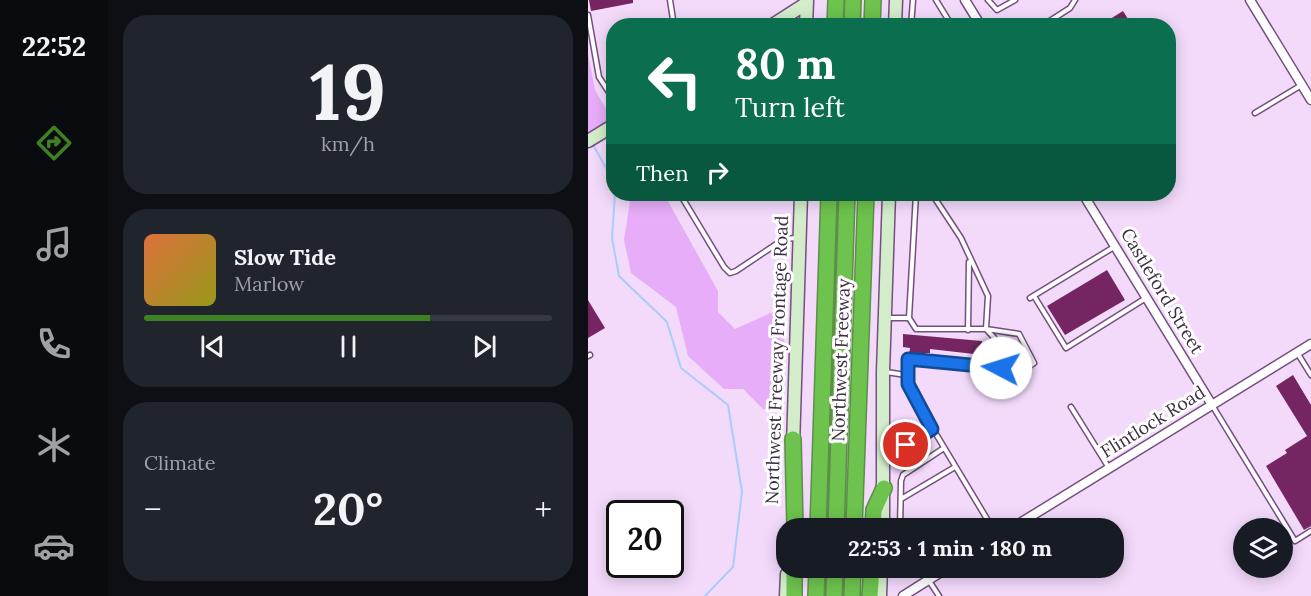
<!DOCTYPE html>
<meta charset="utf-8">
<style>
:root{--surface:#171b24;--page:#20242c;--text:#f1f3f6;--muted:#9ea1a6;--line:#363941;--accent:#3e8123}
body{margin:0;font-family:Lora,serif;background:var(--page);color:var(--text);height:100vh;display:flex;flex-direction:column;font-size:22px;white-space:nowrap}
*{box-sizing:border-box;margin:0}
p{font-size:20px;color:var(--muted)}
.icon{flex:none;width:33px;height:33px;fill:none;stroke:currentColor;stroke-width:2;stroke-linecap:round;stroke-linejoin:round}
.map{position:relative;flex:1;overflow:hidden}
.details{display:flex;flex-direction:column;gap:15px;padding:15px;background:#0d0f14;width:480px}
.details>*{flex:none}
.banner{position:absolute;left:18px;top:18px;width:570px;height:183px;border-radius:24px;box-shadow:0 3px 15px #0003;background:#0b6e4f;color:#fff;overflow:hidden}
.controls{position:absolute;left:645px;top:518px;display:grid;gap:12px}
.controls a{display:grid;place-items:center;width:60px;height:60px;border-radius:50%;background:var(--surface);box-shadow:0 3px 15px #0003;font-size:30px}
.speed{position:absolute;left:18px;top:500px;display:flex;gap:12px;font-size:30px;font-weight:700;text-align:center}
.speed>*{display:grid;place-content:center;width:78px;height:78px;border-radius:50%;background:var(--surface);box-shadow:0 3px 15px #0003;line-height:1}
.speed .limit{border:3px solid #111;border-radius:9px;background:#fff;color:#111}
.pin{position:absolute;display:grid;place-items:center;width:51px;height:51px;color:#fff;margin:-26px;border:3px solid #fff;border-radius:50%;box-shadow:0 2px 6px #0007}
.me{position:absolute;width:66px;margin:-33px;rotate:275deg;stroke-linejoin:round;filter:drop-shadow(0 0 4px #0008)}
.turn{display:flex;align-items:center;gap:21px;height:126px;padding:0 30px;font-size:27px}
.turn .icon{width:78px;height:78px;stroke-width:2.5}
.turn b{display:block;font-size:42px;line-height:51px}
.then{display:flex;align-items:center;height:57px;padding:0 30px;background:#0003;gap:12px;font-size:22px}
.big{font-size:45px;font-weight:700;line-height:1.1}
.details .tile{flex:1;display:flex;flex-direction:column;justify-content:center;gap:9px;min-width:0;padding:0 21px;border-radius:24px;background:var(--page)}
.details .dial{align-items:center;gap:0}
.dial b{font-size:78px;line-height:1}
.song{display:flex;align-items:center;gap:18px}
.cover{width:72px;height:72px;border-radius:9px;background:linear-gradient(135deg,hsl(20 70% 55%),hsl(60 70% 35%))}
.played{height:6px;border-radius:3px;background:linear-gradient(90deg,var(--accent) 70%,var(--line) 70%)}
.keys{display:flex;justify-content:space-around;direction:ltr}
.heat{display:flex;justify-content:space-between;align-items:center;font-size:33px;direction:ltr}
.trip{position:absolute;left:188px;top:518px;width:348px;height:60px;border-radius:24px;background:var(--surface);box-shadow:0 3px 15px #0003;font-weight:700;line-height:60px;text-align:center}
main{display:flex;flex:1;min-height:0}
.dock{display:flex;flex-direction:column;width:108px;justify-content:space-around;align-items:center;background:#090b0e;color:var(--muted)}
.dock .icon{width:42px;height:42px}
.dock .on{color:var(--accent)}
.dock b{font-size:27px;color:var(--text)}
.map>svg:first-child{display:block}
.green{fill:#e8adf9}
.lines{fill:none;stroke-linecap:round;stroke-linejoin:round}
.stream{stroke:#aaccfd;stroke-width:2}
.building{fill:#752662}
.lane-casing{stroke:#744f7f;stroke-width:7}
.street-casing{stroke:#744f7f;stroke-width:11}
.secondary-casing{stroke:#744f7f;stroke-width:15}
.highway-casing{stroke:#5d8f4a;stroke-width:18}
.lane{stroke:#fff;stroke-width:4}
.street{stroke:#fff;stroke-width:8}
.secondary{stroke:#d3edca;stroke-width:12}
.highway{stroke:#6dc34e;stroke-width:15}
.route-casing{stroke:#114b97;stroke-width:15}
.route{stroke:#1a73e8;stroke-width:10}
.labels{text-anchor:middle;stroke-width:6;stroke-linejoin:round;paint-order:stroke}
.street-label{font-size:18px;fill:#3f2f44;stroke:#fff}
</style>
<main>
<nav class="dock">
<b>22:52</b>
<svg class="icon on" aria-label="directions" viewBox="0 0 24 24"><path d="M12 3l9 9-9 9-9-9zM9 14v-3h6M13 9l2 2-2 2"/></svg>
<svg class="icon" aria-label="music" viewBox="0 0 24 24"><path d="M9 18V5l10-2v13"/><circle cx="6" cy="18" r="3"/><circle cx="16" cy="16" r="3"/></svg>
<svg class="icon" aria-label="phone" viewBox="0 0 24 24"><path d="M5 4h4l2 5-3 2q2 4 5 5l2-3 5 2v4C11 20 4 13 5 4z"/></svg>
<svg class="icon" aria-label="climate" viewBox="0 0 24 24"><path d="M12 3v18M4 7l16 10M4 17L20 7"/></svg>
<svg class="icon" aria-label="car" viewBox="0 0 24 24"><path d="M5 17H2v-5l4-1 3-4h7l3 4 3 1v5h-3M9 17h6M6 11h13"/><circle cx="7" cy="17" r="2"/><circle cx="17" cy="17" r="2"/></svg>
</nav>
<section class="details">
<div class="tile dial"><b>19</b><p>km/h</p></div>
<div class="tile">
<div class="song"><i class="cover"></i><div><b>Slow Tide</b><p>Marlow</p></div></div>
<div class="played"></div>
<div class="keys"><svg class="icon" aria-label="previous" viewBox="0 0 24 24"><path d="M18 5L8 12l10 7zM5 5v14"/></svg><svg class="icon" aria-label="pause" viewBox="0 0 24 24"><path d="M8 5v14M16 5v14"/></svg><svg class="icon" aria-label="next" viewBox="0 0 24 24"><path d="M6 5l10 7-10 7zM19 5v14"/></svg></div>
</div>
<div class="tile"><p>Climate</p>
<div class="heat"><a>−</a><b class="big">20°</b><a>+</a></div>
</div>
</section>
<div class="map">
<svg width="723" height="596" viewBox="0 0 723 596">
<rect width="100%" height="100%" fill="#f3dafb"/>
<path class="green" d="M 0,54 L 7,90 L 24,119 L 0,134 Z
M 43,194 L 76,194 L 130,291 L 130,312 L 147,329 L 198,306 L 192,412 L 175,409 L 155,389 L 136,389 L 100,356 L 88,307 L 43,273 L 36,240 Z"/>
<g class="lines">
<path class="stream" d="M 4,143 L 26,182
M 27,194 L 24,238 L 31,276 L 79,322 L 93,368 L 140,405 L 154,492 L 145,567 L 117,596"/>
</g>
<path class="building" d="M 1,0 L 45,0 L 45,3 L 3,11 Z
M 535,11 L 540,19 L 529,26 L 511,26 Z
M 519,270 L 537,300 L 477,335 L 459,306 Z
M 0,300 L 17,328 L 0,338 Z
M 315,334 L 394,341 L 392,359 L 386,359 L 386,354 L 342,349 L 342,353 L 332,353 L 332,356 L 321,355 L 322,348 L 315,347 Z
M 705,375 L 723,405 L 723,526 L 716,530 L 678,466 L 699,453 L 697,450 L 719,436 L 688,386 Z"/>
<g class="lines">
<defs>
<path id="lane" d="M 82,0 L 86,26
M 348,0 L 364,26
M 400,0 L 409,10 L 427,0
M 0,15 L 11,77 L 26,100
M 323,26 L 325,0
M 454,26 L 482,8 L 487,0
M 667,113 L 712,86
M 92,194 L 136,267 L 142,273 L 148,271 L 196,239 L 208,238
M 446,296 L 478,348 L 558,298
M 442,298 L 526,247
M 298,318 L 321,318 L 328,194
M 321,318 L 328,329 L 398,329 L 436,370 L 446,363 L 431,334 L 398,329 L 400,296 L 373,238 L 344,194
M 380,330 L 381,262
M 710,354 L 723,375
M 0,356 L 2,355
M 298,372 L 318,375
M 624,405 L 707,541 L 723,531
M 483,407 L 521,468
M 326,467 L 318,453 L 318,445 L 344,429
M 313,499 L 367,467
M 312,528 L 313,481 L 315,475 L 356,448
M 395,528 L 402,524 L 321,389 L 318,375 L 320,359 L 413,368
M 332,567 L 351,596"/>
<path id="street" d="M 377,0 L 393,26
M 662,0 L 723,100
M 495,194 L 624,405
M 424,528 L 723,344
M 315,596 L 361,567"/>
<path id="secondary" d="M 183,26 L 219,3
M 218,26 L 219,0
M 307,26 L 308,0
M 0,141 L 26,125
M 205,446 L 213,194
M 295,528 L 295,372 L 301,194
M 198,596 L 199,574
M 292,596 L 293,567"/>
<path id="highway" d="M 247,26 L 248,0
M 264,26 L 265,0
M 284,26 L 285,0
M 205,439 L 207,528
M 230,528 L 241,194
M 248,528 L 259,194
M 266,528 L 278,194
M 285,528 L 286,510 L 296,488
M 206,596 L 206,567
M 228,596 L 229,567
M 246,596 L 247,567
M 264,596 L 265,567
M 282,596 L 284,567"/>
</defs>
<use href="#lane" class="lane-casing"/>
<use href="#street" class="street-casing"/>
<use href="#secondary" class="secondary-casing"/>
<use href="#highway" class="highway-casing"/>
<use href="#lane" class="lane"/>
<use href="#street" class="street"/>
<use href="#secondary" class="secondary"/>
<use href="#highway" class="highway"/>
</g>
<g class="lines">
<defs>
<path id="route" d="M 318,445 L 344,429 L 320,384 L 320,359 L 413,368"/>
</defs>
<use href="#route" class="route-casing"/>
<use href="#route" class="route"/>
</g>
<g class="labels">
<g class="street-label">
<text transform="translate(574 291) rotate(59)" y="6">Castleford Street</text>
<text transform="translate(189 360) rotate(-88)" y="6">Northwest Freeway Frontage Road</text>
<text transform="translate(253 360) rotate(-88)" y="6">Northwest Freeway</text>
<text transform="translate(565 422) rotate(-32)" y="6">Flintlock Road</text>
</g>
</g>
</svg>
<div class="controls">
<a><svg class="icon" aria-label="layers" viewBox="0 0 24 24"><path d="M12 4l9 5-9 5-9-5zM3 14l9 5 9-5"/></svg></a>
</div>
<div class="speed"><div class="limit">20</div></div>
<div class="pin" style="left:318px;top:445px;background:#d93025"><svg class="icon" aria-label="arrive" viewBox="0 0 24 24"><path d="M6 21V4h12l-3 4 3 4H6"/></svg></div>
<svg class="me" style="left:413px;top:368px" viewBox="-20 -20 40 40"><circle r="19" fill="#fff"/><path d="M0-13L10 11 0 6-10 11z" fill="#1a73e8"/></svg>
<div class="trip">22:53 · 1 min · 180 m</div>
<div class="banner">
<div class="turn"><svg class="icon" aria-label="left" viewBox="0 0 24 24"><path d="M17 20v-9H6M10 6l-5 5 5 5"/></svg><div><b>80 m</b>Turn left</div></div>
<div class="then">Then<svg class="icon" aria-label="right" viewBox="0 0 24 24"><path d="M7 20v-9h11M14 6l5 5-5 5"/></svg></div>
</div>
</div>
</main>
